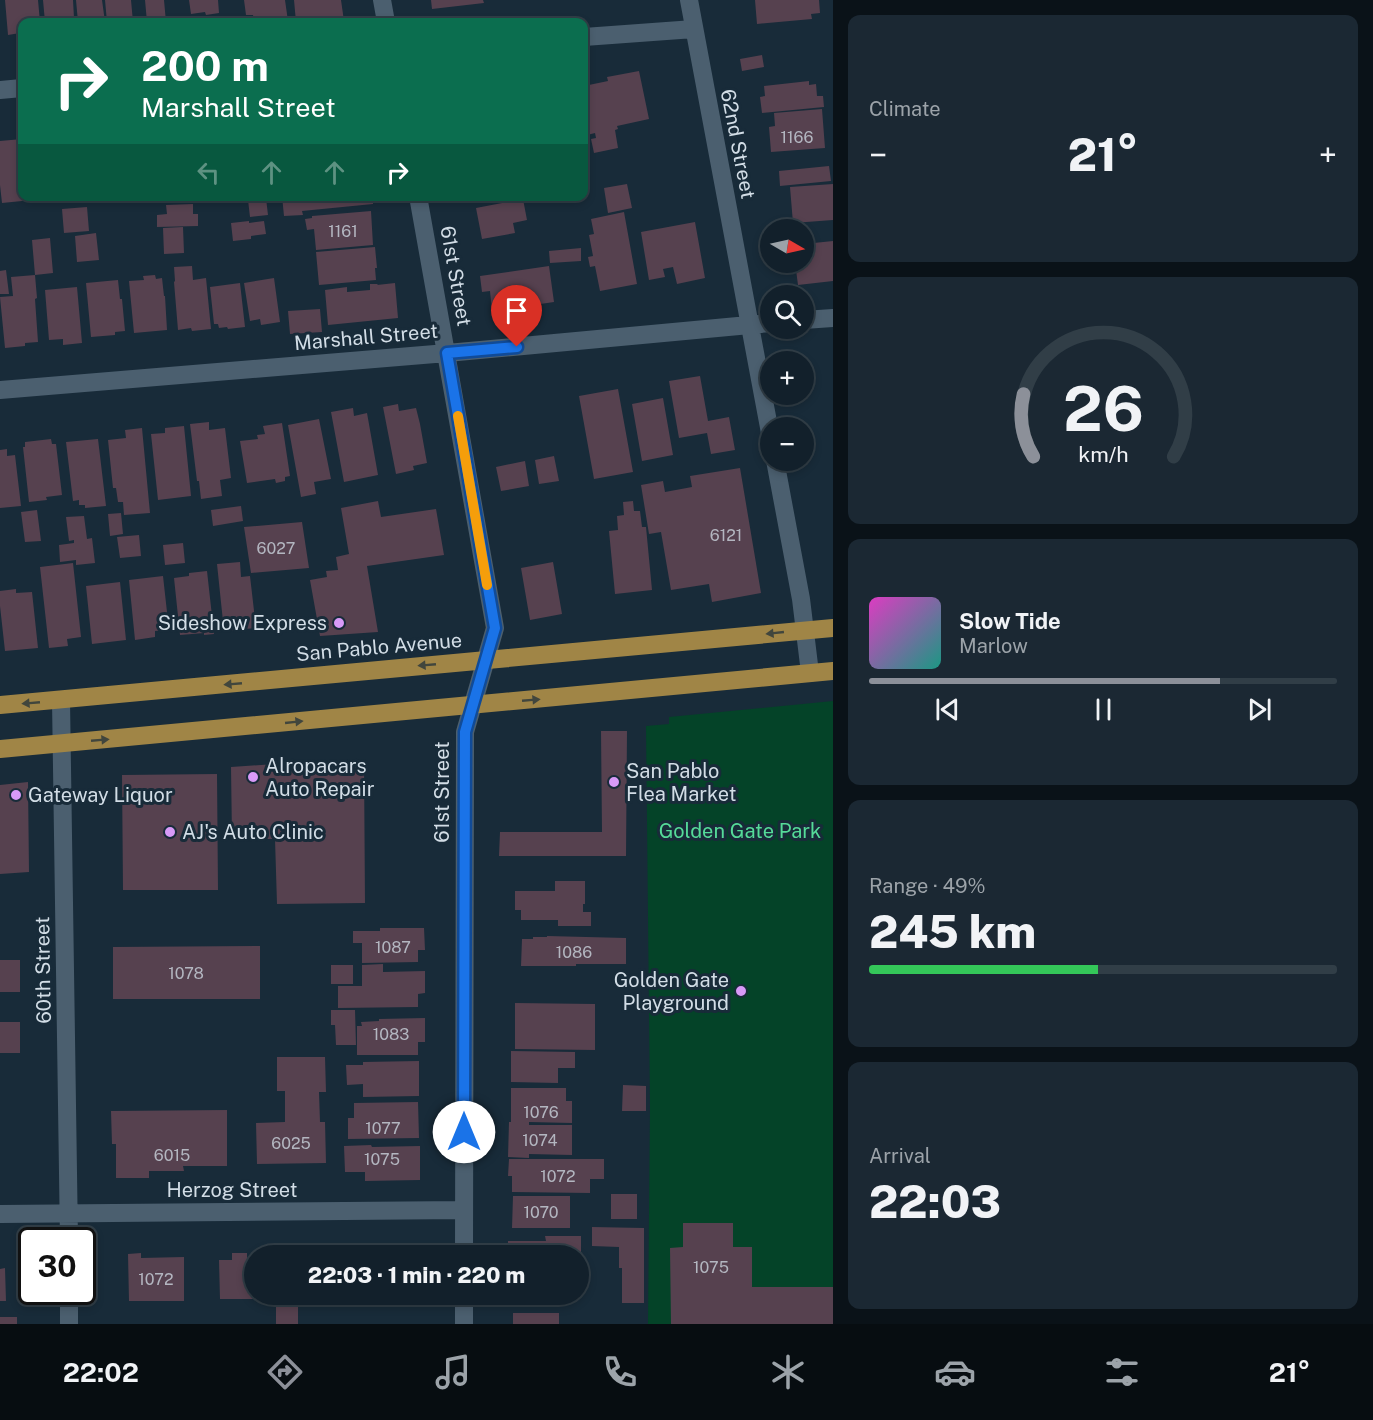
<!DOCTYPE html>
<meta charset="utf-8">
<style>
:root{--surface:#12202b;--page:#1b2833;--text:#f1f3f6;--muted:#9ca3a9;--line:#313e47;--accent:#8c9099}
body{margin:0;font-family:"Public Sans",sans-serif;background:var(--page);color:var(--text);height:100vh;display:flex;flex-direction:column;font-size:22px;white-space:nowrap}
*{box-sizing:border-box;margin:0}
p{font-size:20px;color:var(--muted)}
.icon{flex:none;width:33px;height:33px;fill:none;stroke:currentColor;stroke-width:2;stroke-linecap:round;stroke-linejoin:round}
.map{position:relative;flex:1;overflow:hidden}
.side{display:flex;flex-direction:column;gap:15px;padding:15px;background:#0a1218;width:540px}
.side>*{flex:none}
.guide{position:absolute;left:18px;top:18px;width:570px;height:183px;border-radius:12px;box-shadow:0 3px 9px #0003,0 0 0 2px var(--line);background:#0b6e4f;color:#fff;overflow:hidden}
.needle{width:39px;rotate:99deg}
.buttons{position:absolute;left:760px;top:219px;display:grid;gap:12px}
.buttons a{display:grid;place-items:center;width:54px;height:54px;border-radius:50%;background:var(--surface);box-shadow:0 3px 9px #0003,0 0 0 2px var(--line);font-size:30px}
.speed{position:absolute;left:18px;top:1227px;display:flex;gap:12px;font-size:30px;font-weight:700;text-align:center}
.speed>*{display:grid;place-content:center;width:78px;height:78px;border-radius:50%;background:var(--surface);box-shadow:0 3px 9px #0003,0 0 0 2px var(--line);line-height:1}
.speed .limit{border:3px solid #111;border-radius:9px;background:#fff;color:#111}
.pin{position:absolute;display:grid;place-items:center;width:51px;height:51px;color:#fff;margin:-62px -26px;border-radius:50% 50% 50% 0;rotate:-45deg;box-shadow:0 0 6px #0007}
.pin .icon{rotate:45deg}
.me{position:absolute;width:66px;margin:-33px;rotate:0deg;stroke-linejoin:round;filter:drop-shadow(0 0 4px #0008)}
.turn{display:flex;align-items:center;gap:21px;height:126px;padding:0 24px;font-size:27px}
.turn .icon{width:78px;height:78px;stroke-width:2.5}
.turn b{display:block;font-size:42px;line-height:51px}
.lanes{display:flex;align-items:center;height:57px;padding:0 24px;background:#0003;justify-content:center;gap:30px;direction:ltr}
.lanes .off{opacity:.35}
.big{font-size:45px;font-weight:800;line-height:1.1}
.side .tile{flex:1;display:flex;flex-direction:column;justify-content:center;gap:9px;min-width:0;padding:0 21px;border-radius:12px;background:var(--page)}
.side .dial{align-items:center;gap:0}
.dial svg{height:156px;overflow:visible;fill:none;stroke:var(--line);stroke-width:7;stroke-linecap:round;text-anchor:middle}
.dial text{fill:var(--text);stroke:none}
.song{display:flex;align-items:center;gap:18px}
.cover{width:72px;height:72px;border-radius:9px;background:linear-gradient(135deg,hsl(310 70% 55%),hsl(170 70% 35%))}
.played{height:6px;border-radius:3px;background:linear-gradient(90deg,var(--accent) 75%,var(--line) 75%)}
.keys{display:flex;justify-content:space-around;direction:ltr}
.heat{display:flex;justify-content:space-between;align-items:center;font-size:33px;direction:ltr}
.charge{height:9px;border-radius:4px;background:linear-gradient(90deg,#34c759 49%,var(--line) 0)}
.trip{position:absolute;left:244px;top:1245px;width:345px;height:60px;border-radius:30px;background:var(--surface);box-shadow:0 3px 9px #0003,0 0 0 2px var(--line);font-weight:800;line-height:60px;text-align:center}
.dock{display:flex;height:96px;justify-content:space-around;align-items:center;background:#070d11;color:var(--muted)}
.dock .icon{width:42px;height:42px}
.dock .on{color:var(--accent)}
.dock b{font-size:27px;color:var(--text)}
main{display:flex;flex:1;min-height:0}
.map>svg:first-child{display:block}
.green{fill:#044328}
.building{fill:#56414f}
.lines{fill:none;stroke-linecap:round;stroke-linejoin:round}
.street{stroke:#4b5f6f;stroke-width:18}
.primary{stroke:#a08546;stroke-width:18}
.oneway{fill:#41463d}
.route-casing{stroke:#114b97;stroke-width:15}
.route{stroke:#1a73e8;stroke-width:10}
.slow{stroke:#f59e0b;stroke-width:10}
.poi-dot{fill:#d89af8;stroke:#182b39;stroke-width:2}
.labels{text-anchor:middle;stroke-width:6;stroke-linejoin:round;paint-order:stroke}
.number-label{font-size:16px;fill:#b3b6c0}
.street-label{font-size:20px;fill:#d2dde6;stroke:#182b39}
.poi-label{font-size:20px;fill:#d2dde6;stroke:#182b39;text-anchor:start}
.park-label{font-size:20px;fill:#55db99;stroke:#182b39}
</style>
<main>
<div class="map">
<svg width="833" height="1324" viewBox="0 0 833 1324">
<rect width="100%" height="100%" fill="#182b39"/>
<path class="green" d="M 833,701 L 833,1324 L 648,1324 L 650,1106 L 646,726 L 669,724 L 669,717 Z"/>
<path class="building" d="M 5,0 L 38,0 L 40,22 L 22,22 L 22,43 L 21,44 L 20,33 L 8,35 Z
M 43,0 L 73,0 L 74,18 L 73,18 L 73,22 L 45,22 Z
M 76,0 L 102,0 L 105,22 L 78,22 Z
M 105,0 L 131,0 L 133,22 L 107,22 Z
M 145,0 L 164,0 L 166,22 L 147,22 Z
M 189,0 L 218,0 L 219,13 L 206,15 L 205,12 L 191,14 Z
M 244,0 L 285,0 L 288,21 L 254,22 L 253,15 L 246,15 Z
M 294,0 L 341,0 L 344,21 L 328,22 L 296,22 Z
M 431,0 L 483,0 L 484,3 L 432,9 Z
M 755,0 L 819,0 L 820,13 L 811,14 L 812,19 L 757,24 Z
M 762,55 L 764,67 L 742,71 L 740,59 Z
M 639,71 L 649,119 L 617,126 L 618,129 L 615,130 L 618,148 L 594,153 L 591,139 L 596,138 L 595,133 L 587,135 L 587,133 L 584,134 L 584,86 L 608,81 L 607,77 Z
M 809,81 L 809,85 L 816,84 L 817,96 L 823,96 L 824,107 L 762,113 L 760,97 L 765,96 L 764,86 Z
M 822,109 L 825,148 L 771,152 L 769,127 L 775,126 L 774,113 Z
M 22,139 L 22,196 L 32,196 L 32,200 L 2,203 L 0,185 L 0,141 Z
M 829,166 L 831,181 L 780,186 L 779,171 Z
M 627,184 L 632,208 L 608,213 L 604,188 Z
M 833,184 L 833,220 L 793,223 L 790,187 Z
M 282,196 L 373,196 L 373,204 L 302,211 L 303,215 L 284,216 Z
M 266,198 L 268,215 L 250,217 L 248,200 Z
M 523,199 L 527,220 L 513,223 L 515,233 L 482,239 L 476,208 Z
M 193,204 L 193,214 L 198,214 L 198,226 L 157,227 L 157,215 L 167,214 L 166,205 Z
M 87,207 L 89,231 L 64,233 L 62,209 Z
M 371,211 L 373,245 L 316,250 L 314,229 L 307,230 L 305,219 L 312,218 L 312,216 Z
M 624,212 L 637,284 L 600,291 L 595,266 L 590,267 L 588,257 L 593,256 L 589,235 L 594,234 L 591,219 Z
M 249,221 L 249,223 L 264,221 L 266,234 L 251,236 L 251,239 L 233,241 L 231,223 Z
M 695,222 L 705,278 L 677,284 L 673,267 L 663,269 L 665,277 L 649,280 L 641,232 Z
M 183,227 L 184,253 L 164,254 L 163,228 Z
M 96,233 L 99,260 L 77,262 L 75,236 Z
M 50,238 L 53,273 L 35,275 L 32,240 Z
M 833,241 L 833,281 L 798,285 L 795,262 L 804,262 L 804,244 Z
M 375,247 L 377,268 L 375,268 L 376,280 L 319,285 L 316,252 Z
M 581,248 L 581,261 L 550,263 L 549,251 Z
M 192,266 L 193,280 L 206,278 L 211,329 L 192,331 L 191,328 L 178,330 L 174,282 L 175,281 L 174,267 Z
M 549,266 L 554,302 L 513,308 L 513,311 L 497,313 L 496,310 L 492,311 L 490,291 L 482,292 L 480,276 Z
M 6,270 L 9,294 L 0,294 L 0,271 Z
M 35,275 L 37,298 L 35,299 L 38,342 L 25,343 L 25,346 L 5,348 L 0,297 L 13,296 L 11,277 Z
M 155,275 L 156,279 L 162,278 L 164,296 L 165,296 L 167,330 L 134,333 L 129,281 L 144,280 L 143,276 Z
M 274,278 L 280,322 L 261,325 L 260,319 L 250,321 L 244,283 Z
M 118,280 L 120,299 L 122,299 L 125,331 L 115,332 L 115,335 L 91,337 L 86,283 Z
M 240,283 L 245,327 L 228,329 L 227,327 L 219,328 L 218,324 L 214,324 L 210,287 Z
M 395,283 L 398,318 L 328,325 L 325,290 L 347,287 L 347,292 L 370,290 L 370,284 L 378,284 L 377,285 Z
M 77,287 L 82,343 L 63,345 L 63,339 L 49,340 L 45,290 Z
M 320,309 L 322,332 L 290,334 L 288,311 Z
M 700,376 L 708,421 L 729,417 L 735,450 L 711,454 L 707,433 L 679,438 L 669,381 Z
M 618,389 L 633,472 L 594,479 L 579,396 Z
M 663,398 L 673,455 L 642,461 L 632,404 Z
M 398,404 L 399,411 L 416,408 L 420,424 L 427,463 L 413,466 L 414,470 L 396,474 L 383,407 Z
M 353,408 L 354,416 L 367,413 L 378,475 L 344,482 L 331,412 Z
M 319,419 L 331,479 L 314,482 L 316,494 L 301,497 L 288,425 Z
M 209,422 L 209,430 L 225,428 L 231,478 L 220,480 L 222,496 L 201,499 L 199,481 L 197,481 L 190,424 Z
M 282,423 L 290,476 L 285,477 L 285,481 L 276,483 L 275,479 L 247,483 L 240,441 L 258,439 L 257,435 L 265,434 L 263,426 Z
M 184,426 L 191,496 L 158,500 L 151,434 L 165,433 L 165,428 Z
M 142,428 L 150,513 L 124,515 L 123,502 L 118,502 L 116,488 L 113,488 L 108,440 L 126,438 L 125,430 Z
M 51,439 L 52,444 L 56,444 L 62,495 L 46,497 L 47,500 L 29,502 L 23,447 L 25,447 L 25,442 Z
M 98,439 L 106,506 L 85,508 L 85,505 L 79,505 L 79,500 L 73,501 L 66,442 Z
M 7,449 L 7,456 L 15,455 L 21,506 L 0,508 L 0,450 Z
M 554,456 L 559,481 L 539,484 L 535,460 Z
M 525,461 L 529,486 L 501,491 L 496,467 Z
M 740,468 L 761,593 L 712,602 L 709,584 L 671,590 L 661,532 L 649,534 L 641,485 L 663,481 L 665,492 L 692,487 L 690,476 Z
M 378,501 L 381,517 L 436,509 L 444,555 L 367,566 L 378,632 L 320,636 L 310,580 L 327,577 L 326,571 L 338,570 L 336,557 L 349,554 L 341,508 Z
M 633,501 L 634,511 L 640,511 L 642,527 L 646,527 L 652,590 L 615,594 L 609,531 L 618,530 L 617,516 L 624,515 L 623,502 Z
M 241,506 L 243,521 L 213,526 L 211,510 Z
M 37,510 L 41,541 L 25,542 L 21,512 Z
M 121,513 L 123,534 L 110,536 L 108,514 Z
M 84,516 L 87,539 L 92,538 L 95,563 L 76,565 L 76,560 L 60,562 L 59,545 L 74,543 L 74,540 L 69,541 L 66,517 Z
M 302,522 L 309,568 L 251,573 L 244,527 Z
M 139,535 L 141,556 L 120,558 L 117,537 Z
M 183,543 L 185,563 L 165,565 L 163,545 Z
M 240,562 L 241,577 L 250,576 L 256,628 L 224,631 L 217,564 Z
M 553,562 L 562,614 L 530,620 L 521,568 Z
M 73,563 L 81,637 L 67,639 L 68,646 L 49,648 L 40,567 Z
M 207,571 L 214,634 L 204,635 L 204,633 L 180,635 L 174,578 L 189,576 L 189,573 Z
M 163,576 L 169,630 L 155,631 L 155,637 L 135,640 L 129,580 Z
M 120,582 L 126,640 L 92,644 L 86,586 Z
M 16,589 L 16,593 L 32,592 L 38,648 L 5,651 L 0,606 L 0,591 Z
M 601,731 L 627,731 L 626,856 L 499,856 L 500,832 L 602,832 Z
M 364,761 L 365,903 L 277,904 L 275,839 L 232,839 L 231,767 L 275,764 Z
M 217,774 L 218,890 L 123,890 L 122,775 Z
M 28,782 L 29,872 L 0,874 L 0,785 Z
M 555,881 L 585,881 L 585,904 L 583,904 L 583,912 L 591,912 L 591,926 L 558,926 L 558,920 L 521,920 L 521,910 L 515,910 L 515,891 L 555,891 Z
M 380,928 L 424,928 L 425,950 L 418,950 L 418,962 L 362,963 L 362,943 L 353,943 L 353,931 L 380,931 Z
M 547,936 L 626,938 L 626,964 L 576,964 L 576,966 L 521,966 L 522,939 L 533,939 L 533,937 L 547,937 Z
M 260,946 L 260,999 L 113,999 L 113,947 Z
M 0,960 L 20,960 L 20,992 L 0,992 Z
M 383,964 L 383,972 L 425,971 L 425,993 L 418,994 L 418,1007 L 338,1008 L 338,986 L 362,986 L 362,965 Z
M 331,965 L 353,965 L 353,984 L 331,984 Z
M 515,1003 L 595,1004 L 595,1050 L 515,1049 Z
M 331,1010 L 355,1010 L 356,1045 L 336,1045 L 335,1025 L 331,1025 Z
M 425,1018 L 425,1042 L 418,1042 L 418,1055 L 357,1055 L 357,1026 L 362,1026 L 361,1022 L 379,1021 L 379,1019 Z
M 0,1022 L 20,1022 L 20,1053 L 0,1053 Z
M 511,1051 L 575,1052 L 575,1068 L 558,1068 L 558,1083 L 511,1082 Z
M 277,1057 L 325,1057 L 326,1092 L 319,1092 L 320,1122 L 325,1122 L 326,1163 L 257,1164 L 256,1123 L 285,1122 L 285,1091 L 277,1091 Z
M 419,1061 L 419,1096 L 363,1097 L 363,1084 L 347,1085 L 346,1065 L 363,1065 L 363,1062 Z
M 623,1085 L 646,1086 L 646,1111 L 622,1111 Z
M 511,1088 L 566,1088 L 566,1101 L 572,1101 L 572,1123 L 529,1122 L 529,1125 L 572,1125 L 572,1155 L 529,1154 L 529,1158 L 508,1157 L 509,1122 L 511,1122 Z
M 418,1102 L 419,1138 L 348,1139 L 348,1118 L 354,1118 L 354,1103 Z
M 227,1110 L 227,1166 L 183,1166 L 184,1171 L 149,1171 L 149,1178 L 116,1178 L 116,1144 L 112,1144 L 111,1111 Z
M 371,1145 L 372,1147 L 420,1146 L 420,1180 L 365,1181 L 365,1172 L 345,1172 L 344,1146 Z
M 509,1159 L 604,1159 L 604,1179 L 590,1179 L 590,1193 L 512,1192 L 512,1176 L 508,1176 Z
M 611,1194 L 637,1194 L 637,1219 L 611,1219 Z
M 513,1196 L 570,1196 L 570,1228 L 512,1228 Z
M 683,1223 L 733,1223 L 733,1247 L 752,1247 L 752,1287 L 833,1287 L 833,1324 L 671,1324 L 670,1248 L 683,1247 Z
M 592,1227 L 644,1228 L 644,1303 L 622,1303 L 622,1268 L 619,1268 L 619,1247 L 592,1246 Z
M 545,1236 L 581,1236 L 581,1266 L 579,1266 L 579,1256 L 513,1256 L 513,1252 L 508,1252 L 508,1241 L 546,1241 Z
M 368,1248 L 422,1248 L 422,1256 L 368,1256 Z
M 141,1253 L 141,1258 L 184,1257 L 184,1301 L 129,1301 L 128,1254 Z
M 232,1253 L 247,1253 L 247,1260 L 255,1260 L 255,1294 L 261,1294 L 261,1299 L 220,1299 L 219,1260 L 232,1260 Z
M 5,1268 L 6,1301 L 0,1301 L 0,1269 Z
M 271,1294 L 298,1294 L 298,1324 L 276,1324 L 276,1304 L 271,1304 Z
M 328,1294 L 342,1294 L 342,1306 L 328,1307 Z
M 512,1294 L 574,1294 L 574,1303 L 559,1302 L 559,1306 L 512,1306 Z
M 513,1313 L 559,1313 L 559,1324 L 513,1324 Z
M 0,1317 L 17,1317 L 17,1324 L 0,1324 Z"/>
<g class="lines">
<path class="street" d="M 382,0 L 386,22
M 689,0 C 715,146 745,292 771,438
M 584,37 L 694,29
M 0,90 L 22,88
M 418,196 L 495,628 L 465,732 L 464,1256
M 804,320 L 833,318
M 0,390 L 447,353 L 771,323
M 775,460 L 801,599 L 810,673
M 61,700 L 69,1240
M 0,1214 L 464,1210
M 69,1292 L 69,1324
M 464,1324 L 464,1294"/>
<path class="primary" d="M 0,705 L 833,628
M 0,749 L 833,671"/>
</g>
<defs><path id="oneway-solid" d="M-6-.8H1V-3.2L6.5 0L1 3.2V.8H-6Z" transform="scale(1.5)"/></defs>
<g class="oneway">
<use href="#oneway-solid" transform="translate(775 633) rotate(174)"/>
<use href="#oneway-solid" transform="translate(427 665) rotate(175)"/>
<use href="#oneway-solid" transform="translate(233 684) rotate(175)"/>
<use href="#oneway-solid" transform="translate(531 700) rotate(-5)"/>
<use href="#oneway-solid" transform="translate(31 703) rotate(175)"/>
<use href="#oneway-solid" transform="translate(294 722) rotate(-6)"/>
<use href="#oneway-solid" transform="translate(100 740) rotate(-5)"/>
</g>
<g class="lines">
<defs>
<path id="route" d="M 464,1132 L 465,732 L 495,628 L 447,353 L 517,347"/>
</defs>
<use href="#route" class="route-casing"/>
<use href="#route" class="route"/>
<path class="slow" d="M 458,416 L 487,585"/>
</g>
<g class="poi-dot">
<circle cx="339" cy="623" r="6"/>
<circle cx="253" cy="777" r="6"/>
<circle cx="614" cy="782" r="6"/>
<circle cx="16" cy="795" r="6"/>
<circle cx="170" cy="832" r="6"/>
<circle cx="741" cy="991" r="6"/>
</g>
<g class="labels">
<g class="number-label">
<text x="797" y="143">1166</text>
<text x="343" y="237">1161</text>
<text x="726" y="541">6121</text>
<text x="276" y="554">6027</text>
<text x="393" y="953">1087</text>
<text x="574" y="958">1086</text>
<text x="186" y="979">1078</text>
<text x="391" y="1040">1083</text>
<text x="541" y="1118">1076</text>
<text x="383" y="1134">1077</text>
<text x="540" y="1146">1074</text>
<text x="291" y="1149">6025</text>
<text x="172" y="1161">6015</text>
<text x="382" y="1165">1075</text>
<text x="558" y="1182">1072</text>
<text x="541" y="1218">1070</text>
<text x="711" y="1273">1075</text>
<text x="156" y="1285">1072</text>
</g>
<g class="street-label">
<text transform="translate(738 144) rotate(79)" y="7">62nd Street</text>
<text transform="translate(456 276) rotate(80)" y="7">61st Street</text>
<text transform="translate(366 337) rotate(-5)" y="7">Marshall Street</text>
<text transform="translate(379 647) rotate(-5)" y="7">San Pablo Avenue</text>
<text transform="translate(442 792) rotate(-90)" y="7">61st Street</text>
<text transform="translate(43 970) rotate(-91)" y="7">60th Street</text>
<text x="232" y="1197">Herzog Street</text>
</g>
<g class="poi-label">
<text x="327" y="630" text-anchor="end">Sideshow Express</text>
<text x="265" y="773">Alropacars<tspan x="265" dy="23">Auto Repair</tspan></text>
<text x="626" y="778">San Pablo<tspan x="626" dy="23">Flea Market</tspan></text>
<text x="28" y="802">Gateway Liquor</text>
<text x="182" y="839">AJ's Auto Clinic</text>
<text x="729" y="987" text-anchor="end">Golden Gate<tspan x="729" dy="23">Playground</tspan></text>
</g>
<g class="park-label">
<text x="740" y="838">Golden Gate Park</text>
</g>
</g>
</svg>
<div class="buttons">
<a><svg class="needle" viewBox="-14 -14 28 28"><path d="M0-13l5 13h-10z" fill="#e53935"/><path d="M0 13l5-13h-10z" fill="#9ca3a9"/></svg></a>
<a><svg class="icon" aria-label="search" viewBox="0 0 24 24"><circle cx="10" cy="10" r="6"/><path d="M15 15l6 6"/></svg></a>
<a>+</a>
<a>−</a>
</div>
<div class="speed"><div class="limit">30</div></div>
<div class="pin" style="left:517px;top:347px;background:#d93025"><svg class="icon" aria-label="arrive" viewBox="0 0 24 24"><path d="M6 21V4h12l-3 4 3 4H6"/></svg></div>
<svg class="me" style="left:464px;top:1132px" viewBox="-20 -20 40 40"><circle r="19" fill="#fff"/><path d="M0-13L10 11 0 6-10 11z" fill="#1a73e8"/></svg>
<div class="trip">22:03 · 1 min · 220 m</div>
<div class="guide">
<div class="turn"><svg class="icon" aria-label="right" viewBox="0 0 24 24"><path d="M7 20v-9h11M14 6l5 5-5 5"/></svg><div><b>200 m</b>Marshall Street</div></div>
<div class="lanes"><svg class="icon off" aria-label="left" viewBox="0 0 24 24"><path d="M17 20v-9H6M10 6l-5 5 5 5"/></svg><svg class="icon off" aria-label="ahead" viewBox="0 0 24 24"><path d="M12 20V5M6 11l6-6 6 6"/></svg><svg class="icon off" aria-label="ahead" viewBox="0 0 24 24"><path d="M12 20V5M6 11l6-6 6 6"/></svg><svg class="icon" aria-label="right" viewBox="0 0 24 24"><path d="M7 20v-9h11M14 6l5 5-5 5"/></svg></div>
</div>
</div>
<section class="side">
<div class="tile"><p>Climate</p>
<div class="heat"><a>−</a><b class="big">21°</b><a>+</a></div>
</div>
<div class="tile dial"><svg viewBox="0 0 100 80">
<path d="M14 69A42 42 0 1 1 86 69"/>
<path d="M14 69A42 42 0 0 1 9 37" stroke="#8c9099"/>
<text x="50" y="56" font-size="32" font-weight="700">26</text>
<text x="50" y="72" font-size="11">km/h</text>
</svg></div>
<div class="tile">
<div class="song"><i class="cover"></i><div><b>Slow Tide</b><p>Marlow</p></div></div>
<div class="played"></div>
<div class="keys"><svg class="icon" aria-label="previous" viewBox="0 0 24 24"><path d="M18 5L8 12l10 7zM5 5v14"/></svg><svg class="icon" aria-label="pause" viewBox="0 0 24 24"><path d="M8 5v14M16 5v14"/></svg><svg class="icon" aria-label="next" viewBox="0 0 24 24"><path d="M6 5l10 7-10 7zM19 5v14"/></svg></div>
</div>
<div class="tile"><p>Range · 49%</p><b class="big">245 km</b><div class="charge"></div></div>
<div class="tile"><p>Arrival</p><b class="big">22:03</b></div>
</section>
</main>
<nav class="dock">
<b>22:02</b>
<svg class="icon on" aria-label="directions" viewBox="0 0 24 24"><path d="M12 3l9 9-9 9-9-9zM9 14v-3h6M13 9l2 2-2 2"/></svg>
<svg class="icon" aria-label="music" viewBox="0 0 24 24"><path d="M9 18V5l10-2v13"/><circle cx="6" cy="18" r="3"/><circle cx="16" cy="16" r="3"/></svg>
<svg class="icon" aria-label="phone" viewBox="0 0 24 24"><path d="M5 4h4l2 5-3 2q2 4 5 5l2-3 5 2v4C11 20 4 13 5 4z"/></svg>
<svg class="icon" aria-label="climate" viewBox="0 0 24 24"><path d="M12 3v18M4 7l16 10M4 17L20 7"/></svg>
<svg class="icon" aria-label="car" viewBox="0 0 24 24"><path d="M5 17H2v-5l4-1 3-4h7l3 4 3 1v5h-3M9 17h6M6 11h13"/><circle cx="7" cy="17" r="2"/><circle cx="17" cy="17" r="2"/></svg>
<svg class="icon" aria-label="filters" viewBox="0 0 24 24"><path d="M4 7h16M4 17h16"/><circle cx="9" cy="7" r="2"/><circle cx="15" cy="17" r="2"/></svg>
<b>21°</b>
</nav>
